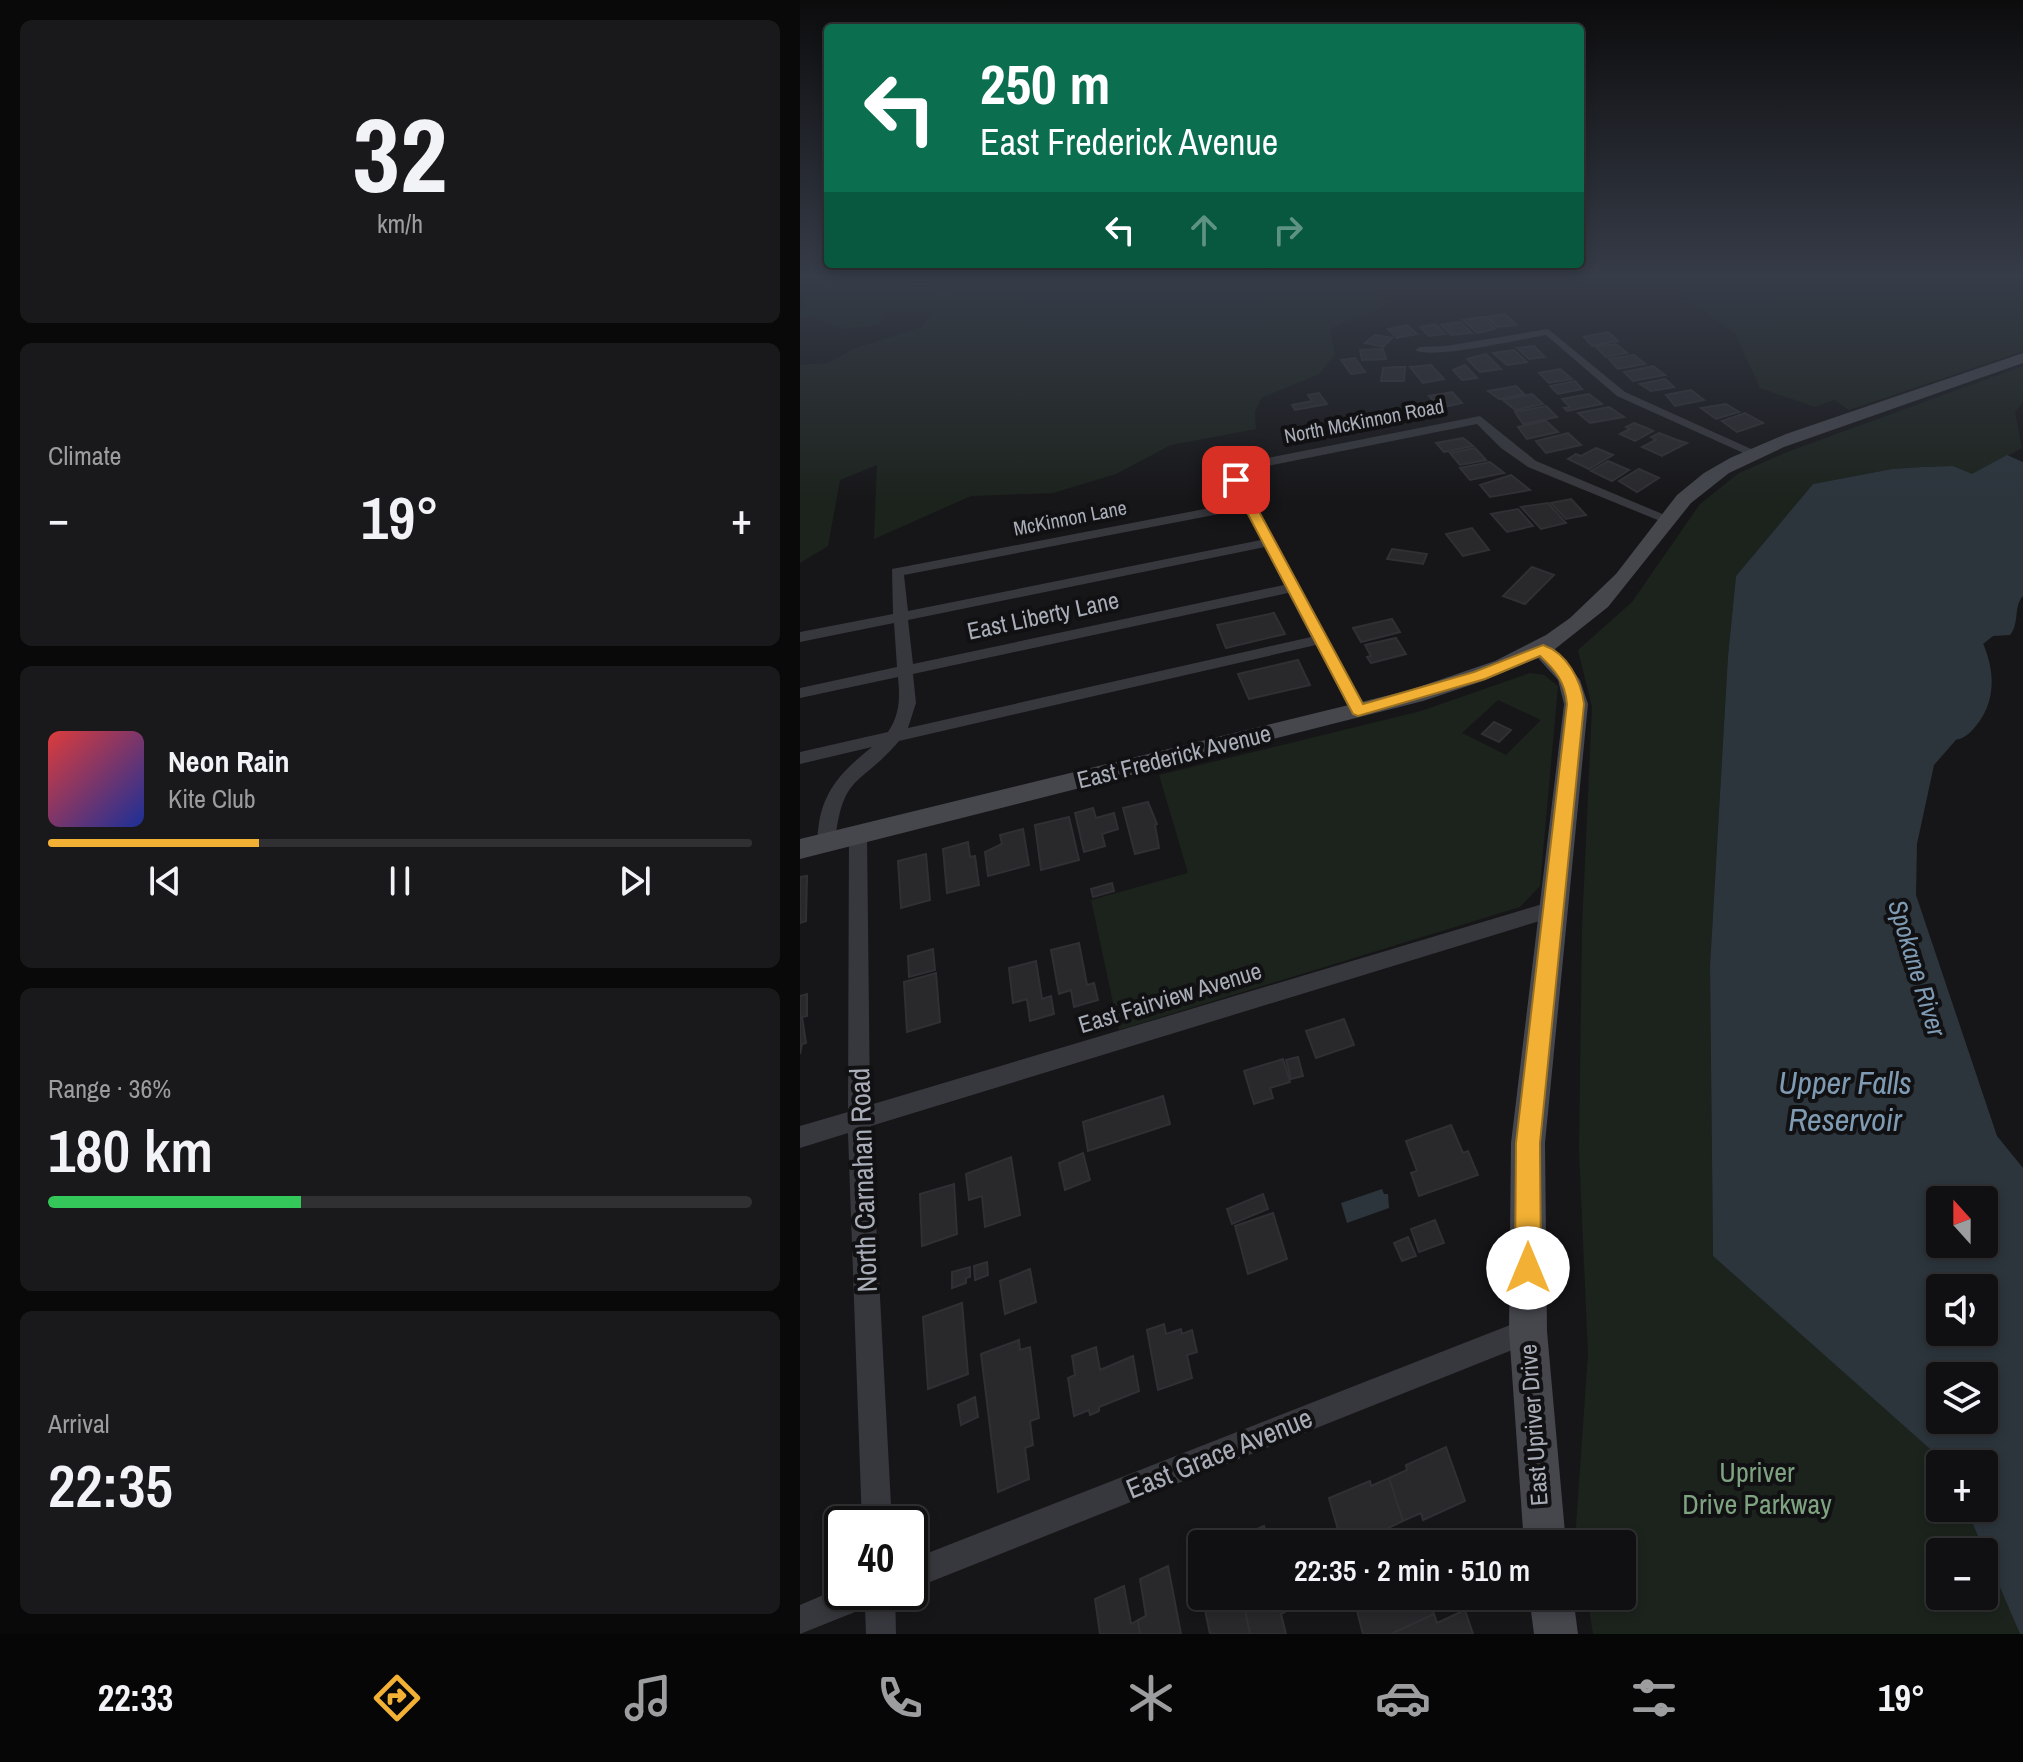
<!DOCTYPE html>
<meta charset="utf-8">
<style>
:root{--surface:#101012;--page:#19191b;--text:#f1f3f6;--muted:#9c9d9f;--line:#303032;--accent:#f2b134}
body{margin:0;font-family:"Archivo Narrow",sans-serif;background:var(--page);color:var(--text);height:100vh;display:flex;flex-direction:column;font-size:30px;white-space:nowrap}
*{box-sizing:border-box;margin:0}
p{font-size:26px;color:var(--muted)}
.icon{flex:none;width:44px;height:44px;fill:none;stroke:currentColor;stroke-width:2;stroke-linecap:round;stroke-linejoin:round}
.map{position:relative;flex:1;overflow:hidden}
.side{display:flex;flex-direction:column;gap:20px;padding:20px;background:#09090a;width:800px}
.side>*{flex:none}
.guide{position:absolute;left:24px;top:24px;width:760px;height:244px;border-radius:8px;box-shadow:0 4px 12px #0003,0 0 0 2px var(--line);background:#0b6e4f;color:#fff;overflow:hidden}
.needle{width:52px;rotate:339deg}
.fabs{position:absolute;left:1126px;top:1186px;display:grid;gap:16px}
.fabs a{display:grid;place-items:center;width:72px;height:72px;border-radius:8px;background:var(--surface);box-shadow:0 4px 12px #0003,0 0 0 2px var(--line);font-size:40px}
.speed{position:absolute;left:24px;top:1506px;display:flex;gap:16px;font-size:40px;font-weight:700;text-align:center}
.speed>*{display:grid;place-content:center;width:104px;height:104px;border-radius:50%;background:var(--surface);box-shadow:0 4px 12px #0003,0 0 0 2px var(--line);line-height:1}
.speed .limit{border:4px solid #111;border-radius:12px;background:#fff;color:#111}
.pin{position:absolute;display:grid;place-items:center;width:68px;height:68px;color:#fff;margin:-34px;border-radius:16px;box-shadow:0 4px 12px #0006}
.me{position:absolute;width:88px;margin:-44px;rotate:0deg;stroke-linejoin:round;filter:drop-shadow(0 0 6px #0008)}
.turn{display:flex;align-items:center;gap:28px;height:168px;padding:0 24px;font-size:36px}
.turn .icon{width:104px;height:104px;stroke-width:2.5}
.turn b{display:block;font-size:56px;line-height:68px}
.lanes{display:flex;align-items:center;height:76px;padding:0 24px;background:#0003;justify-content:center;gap:40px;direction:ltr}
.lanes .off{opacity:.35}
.big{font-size:60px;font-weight:600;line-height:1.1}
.side .widget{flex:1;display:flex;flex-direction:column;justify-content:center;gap:12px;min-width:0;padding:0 28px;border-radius:12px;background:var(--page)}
.side .dial{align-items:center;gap:0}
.dial b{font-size:104px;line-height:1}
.song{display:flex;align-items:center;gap:24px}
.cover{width:96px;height:96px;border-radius:12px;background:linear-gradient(135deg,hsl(0 70% 55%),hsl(230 70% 35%))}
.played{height:8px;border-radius:4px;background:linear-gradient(90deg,var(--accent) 30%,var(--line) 30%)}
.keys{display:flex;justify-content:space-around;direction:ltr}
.heat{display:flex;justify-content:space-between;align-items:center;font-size:44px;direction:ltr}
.charge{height:12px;border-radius:6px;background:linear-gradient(90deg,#34c759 36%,var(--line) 0)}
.trip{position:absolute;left:388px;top:1530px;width:448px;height:80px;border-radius:8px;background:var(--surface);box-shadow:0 4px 12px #0003,0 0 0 2px var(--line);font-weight:600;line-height:80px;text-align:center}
.tabs{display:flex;height:128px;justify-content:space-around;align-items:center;background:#060607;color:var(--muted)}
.tabs .icon{width:56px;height:56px}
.tabs .active{color:var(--accent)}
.tabs b{font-size:36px;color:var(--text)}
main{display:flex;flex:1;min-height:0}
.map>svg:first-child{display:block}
.green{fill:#1c231d;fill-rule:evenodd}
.water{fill:#2c353c;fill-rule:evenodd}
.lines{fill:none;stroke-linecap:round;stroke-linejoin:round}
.river{fill:#2c353c;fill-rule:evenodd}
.building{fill:#29292c;stroke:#303034;stroke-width:2}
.street{fill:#37383d;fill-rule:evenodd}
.secondary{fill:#45474d;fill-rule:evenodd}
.route{fill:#f2b134;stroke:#9d7322;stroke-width:2}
.labels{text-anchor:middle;stroke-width:8;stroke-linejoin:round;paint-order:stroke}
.far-street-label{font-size:20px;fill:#a8adb8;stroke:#111113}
.street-label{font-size:24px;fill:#a8adb8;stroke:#111113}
.water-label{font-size:26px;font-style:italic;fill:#7f9bb3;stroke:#111113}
.near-street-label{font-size:28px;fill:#a8adb8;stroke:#111113}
.near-park-label{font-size:28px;fill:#7fa381;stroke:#111113}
.near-water-label{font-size:32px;font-style:italic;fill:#7f9bb3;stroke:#111113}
</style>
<main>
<section class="side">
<div class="widget dial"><b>32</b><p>km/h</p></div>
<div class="widget"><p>Climate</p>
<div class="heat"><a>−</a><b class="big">19°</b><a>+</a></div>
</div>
<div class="widget">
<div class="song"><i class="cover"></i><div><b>Neon Rain</b><p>Kite Club</p></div></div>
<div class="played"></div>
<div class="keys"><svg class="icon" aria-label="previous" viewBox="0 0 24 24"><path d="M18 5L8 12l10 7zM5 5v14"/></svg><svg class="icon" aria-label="pause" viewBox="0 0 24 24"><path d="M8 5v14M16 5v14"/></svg><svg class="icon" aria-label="next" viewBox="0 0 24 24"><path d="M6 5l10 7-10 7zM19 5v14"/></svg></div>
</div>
<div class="widget"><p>Range · 36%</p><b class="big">180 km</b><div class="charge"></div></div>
<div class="widget"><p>Arrival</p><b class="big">22:35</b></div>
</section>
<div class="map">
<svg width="1223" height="1634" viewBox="0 0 1223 1634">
<rect width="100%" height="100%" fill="#161618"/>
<path class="green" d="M 0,275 L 82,275 L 80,283 L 147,290 L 158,285 L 157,275 L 616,275 L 611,280 L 582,283 L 577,290 L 588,304 C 570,316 547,317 530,330 L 535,355 L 519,374 L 461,398 L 455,412 L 456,429 L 371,445 L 316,474 L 253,493 L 171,496 L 74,539 L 77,465 L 40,480 L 28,546 L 0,563 L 0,365 L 28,363 L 53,349 L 121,327 L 132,314 L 125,311 L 85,312 L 80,325 L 45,329 L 10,317 L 0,319 L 0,310 L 7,307 L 0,296 Z
M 836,275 L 1223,275 L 1223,351 L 1049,410 L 1034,400 L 1015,407 L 960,388 L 935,333 L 871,289 Z
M 1223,366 L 1223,402 L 1215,412 L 1222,448 L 1172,475 L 1153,466 L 1122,467 L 1092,469 L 1013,484 L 936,576 L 928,656 L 910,966 L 913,1256 L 1145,1459 L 1147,1464 L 1140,1464 L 1140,1508 L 1166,1508 L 1220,1634 L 793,1634 L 787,1596 L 822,1596 L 822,1544 L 778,1544 L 776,1526 L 788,1354 L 779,1150 L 782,929 L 792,707 L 778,650 L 832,602 L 900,504 L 939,473 L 987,452 ZM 1140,1552 L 1184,1552 L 1184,1596 L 1140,1596 Z
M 730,673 L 744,675 L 758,686 L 740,886 L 720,907 L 319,1030 L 291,900 L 388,873 L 359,775 L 621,711 ZM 698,700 L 741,720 L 706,755 L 662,733 Z"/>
<path class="water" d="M 1207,455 L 1223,462 L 1223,596 C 1213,607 1220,623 1210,635 L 1193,636 L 1177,649 L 1176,717 L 1134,765 L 1117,844 L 1116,895 L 1197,1136 L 1223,1168 L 1223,1634 L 1220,1634 L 1166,1508 L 1184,1508 L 1184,1464 L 1147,1464 L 913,1256 L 910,966 L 928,656 L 936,576 L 1013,484 L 1092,469 L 1122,467 L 1153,466 L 1172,474 ZM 1140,1200 L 1184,1200 L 1184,1244 L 1140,1244 ZM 1140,1288 L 1184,1288 L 1184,1332 L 1140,1332 ZM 1140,1376 L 1184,1376 L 1184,1420 L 1140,1420 Z
M 582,1189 L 584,1194 L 588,1194 L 589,1208 L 547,1223 L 541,1203 Z"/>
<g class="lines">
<path class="river" d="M 1159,617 L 1170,620 C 1192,652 1203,695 1175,727 C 1165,739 1158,742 1142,738 L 1137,730 C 1143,721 1152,714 1157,705 C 1170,681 1152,650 1144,626 L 1148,620 Z"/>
</g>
<path class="building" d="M 705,314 L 717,325 L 697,327 L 686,317 Z
M 683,317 L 695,329 L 677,333 L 663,320 Z
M 660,322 L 672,333 L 651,335 L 641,325 Z
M 635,324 L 645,334 L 629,336 L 620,327 Z
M 607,325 L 617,334 L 597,338 L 588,329 Z
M 808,332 L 818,341 L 792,346 L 784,337 Z
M 575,335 L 592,338 L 583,347 L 565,343 Z
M 816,344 L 827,353 L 806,357 L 796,347 Z
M 734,346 L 745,357 L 729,359 L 717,348 Z
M 583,349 L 586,359 L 562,360 L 560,350 Z
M 714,350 L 727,362 L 707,365 L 693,353 Z
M 686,354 L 701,369 L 680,372 L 667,359 Z
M 834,355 L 845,364 L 818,369 L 809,359 Z
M 555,358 L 565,372 L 551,374 L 541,360 Z
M 631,365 L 644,379 L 623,383 L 610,367 Z
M 665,365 L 677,378 L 662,380 L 653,370 Z
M 853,366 L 865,375 L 833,381 L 824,372 Z
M 596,367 L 605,367 L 604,381 L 581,381 L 583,368 Z
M 760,369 L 772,379 L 749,383 L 739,373 Z
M 865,379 L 874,387 L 851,391 L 840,384 Z
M 775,381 L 782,389 L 758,394 L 750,386 Z
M 716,386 L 724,394 L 699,399 L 688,391 Z
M 891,390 L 904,400 L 875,406 L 866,395 Z
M 652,392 L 662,403 L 640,408 L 629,396 Z
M 519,393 L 527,404 L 495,410 L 492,405 L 512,401 L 508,395 Z
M 732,394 L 743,404 L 715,410 L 703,400 Z
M 789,394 L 802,404 L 767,411 L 764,408 L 770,407 L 762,399 Z
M 626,403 L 636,414 L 607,418 L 602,412 L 607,411 L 604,407 Z
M 926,404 L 939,412 L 916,419 L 901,408 Z
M 746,406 L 757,417 L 723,424 L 715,412 Z
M 809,407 L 824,417 L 790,423 L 778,413 Z
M 945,413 L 963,423 L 937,432 L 922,421 Z
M 746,421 L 758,432 L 727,439 L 718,427 Z
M 834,423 L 849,429 L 853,431 L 835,441 L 820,434 L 830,429 L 826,427 Z
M 768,433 L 781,445 L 746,453 L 736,441 Z
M 859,433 L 877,440 L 887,443 L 862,456 L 842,447 L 856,440 L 851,437 Z
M 663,438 L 673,446 L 644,452 L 636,443 Z
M 675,448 L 686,460 L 660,465 L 650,453 Z
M 796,448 L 813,455 L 789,469 L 768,459 L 776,454 L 781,456 Z
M 808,461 L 829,470 L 812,481 L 791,471 Z
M 690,462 L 704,473 L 670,480 L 660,468 Z
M 839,469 L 859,478 L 837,492 L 819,481 Z
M 711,475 L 730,490 L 690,497 L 680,485 Z
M 771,499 L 786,515 L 766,519 L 751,503 Z
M 748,503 L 766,523 L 741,529 L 721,507 Z
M 718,509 L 733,526 L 707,532 L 691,514 Z
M 672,528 L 689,550 L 663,556 L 646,534 Z
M 592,549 L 627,554 L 623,564 L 587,559 Z
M 732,567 L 754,575 L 725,604 L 703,596 Z
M 474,613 L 485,634 L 426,648 L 417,625 Z
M 592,619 L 600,632 L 561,642 L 553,628 Z
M 596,638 L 606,654 L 571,663 L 567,657 L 571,656 L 565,645 Z
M 498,660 L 510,685 L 449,699 L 438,674 Z
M 694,722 L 711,730 L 699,742 L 682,734 Z
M 348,802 L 357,824 L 355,825 L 359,848 L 335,854 L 323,808 Z
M 293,808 L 296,818 L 314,813 L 318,829 L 302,834 L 305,846 L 284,852 L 275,813 Z
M 269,817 L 279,860 L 241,870 L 235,825 Z
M 223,829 L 229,865 L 188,876 L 185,852 L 202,844 L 200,835 Z
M 168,842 L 170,857 L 175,856 L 179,885 L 147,893 L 143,849 Z
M 126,854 L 130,900 L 101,908 L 98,861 Z
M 7,876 L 6,921 L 0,923 L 0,877 Z
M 312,883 L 314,891 L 293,897 L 291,889 Z
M 279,943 L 287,985 L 294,983 L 298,1000 L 274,1007 L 271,990 L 259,994 L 251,950 Z
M 133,949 L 135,970 L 109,977 L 108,956 Z
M 236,961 L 242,999 L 251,996 L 254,1014 L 230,1021 L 227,999 L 213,1003 L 209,968 Z
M 136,973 L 140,1022 L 107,1032 L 104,982 Z
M 7,994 L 7,1016 L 2,1017 L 6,1043 L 2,1044 L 0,1054 L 0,996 Z
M 544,1019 L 554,1045 L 516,1058 L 506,1031 Z
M 498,1057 L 503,1076 L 491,1079 L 486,1060 Z
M 483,1059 L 490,1082 L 470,1088 L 473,1098 L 454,1104 L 444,1071 Z
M 363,1096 L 370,1124 L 288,1151 L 283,1122 Z
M 651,1125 L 663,1153 L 668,1151 L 678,1175 L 619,1196 L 611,1173 L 617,1171 L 606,1141 Z
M 283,1153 L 290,1180 L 265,1190 L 259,1163 Z
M 211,1157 L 220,1215 L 185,1227 L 182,1196 L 169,1200 L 166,1174 Z
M 154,1184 L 157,1234 L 122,1246 L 120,1194 Z
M 463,1194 L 468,1209 L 432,1224 L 427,1209 Z
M 473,1213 L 487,1259 L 448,1274 L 435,1226 Z
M 635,1220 L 644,1243 L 619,1252 L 611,1229 Z
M 608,1237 L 616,1256 L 602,1261 L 594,1243 Z
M 187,1262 L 188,1275 L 175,1280 L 174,1266 Z
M 170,1267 L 170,1277 L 166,1278 L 166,1283 L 152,1288 L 152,1272 Z
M 230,1269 L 236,1302 L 205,1314 L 200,1281 Z
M 162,1303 L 168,1374 L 128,1389 L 123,1317 Z
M 364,1324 L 366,1334 L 381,1329 L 382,1334 L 392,1330 L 397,1352 L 387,1355 L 392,1378 L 358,1390 L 347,1330 Z
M 219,1340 L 220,1350 L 230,1347 L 239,1418 L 230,1421 L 233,1445 L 225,1448 L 229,1479 L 198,1492 L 181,1354 Z
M 296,1347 L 300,1370 L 333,1356 L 339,1391 L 299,1407 L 299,1411 L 290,1415 L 289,1410 L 274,1416 L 268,1378 L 275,1375 L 272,1356 Z
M 175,1397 L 178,1417 L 161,1425 L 158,1405 Z
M 646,1447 L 665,1501 L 623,1520 L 621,1513 L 603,1521 L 589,1478 L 607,1470 L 606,1465 Z
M 589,1478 L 603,1521 L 586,1529 L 588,1536 L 571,1544 L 542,1544 L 529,1498 L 570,1481 L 571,1486 Z
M 464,1526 L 469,1544 L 438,1544 L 437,1538 Z
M 402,1553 L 402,1595 L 394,1556 Z
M 368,1566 L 381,1634 L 340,1634 L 338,1620 L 346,1616 L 340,1579 Z
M 324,1586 L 331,1624 L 338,1620 L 340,1634 L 300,1634 L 295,1599 Z
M 402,1596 L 442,1596 L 450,1634 L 410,1634 Z
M 442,1596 L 481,1596 L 485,1612 L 481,1614 L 486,1634 L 450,1634 Z
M 649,1596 L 631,1604 L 634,1614 L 591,1634 L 563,1634 L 556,1607 L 578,1596 Z
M 665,1610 L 673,1634 L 591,1634 L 634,1614 L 637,1623 Z"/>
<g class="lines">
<path class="street" d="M 748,329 L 825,392 L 960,453 L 950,456 L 817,396 L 746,335 C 722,339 631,360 615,350 L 620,347 L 646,346 Z
M 680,416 L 736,461 L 872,518 L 870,521 L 860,521 L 728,467 L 701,448 L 677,424 L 442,471 L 442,480 L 566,711 L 564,715 L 552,715 L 516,645 L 99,741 C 59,788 43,772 35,843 L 33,848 L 19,848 C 16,840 18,832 19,823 C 25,787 45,769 72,747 L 0,764 L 0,752 L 88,732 C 100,714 100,698 98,677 L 0,698 L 0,688 L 97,667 L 94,623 L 0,642 L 0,632 L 93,614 L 92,569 L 441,502 L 430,480 L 432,465 ZM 445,509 L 461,540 L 108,611 L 104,575 ZM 465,547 L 484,585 L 113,664 L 108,620 ZM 488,593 L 511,637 L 108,728 L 116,703 L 113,674 Z
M 58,828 L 64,830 L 67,835 L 70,1105 L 756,900 L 763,903 L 766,908 L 763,913 L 756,916 L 71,1126 L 92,1524 L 62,1524 L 48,1133 L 0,1148 L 0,1126 L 48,1112 L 49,835 L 52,830 Z
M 728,1318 L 737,1322 L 741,1331 L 737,1340 L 110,1590 L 110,1560 Z
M 42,1587 L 42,1592 L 95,1592 L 96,1634 L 66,1634 L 65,1608 L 0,1634 L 0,1605 Z"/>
<path class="secondary" d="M 1223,353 L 1223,363 L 984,447 L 929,473 L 891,503 L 808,607 L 755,649 L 780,680 L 788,704 L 745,1143 L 747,1331 L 766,1544 L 724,1544 L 709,1331 L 711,1143 L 764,704 L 758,680 L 738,658 L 683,681 L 623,701 L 0,859 L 0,839 L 610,690 L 695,661 L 746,635 L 770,618 L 816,574 L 877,495 L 904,473 L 930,458 L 986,434 Z
M 729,1596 L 773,1596 L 778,1634 L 734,1634 Z"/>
</g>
<linearGradient id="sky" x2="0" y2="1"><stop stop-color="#0c0c0d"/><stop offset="0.55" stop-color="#363c48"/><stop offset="1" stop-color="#363c48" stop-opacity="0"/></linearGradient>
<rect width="1223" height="503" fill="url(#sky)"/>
<path class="route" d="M 436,476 L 442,480 L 563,704 L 674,672 L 743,645 C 767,653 781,680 784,704 L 740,1143 L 741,1268 L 737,1277 L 728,1281 L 719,1277 L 715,1268 L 716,1143 L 767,704 C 765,682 756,671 740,656 L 685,679 L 558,716 L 553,714 L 430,480 Z"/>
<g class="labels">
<g class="far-street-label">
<text transform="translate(564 421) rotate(-11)" y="7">North McKinnon Road</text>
<text transform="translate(270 518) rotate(-11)" y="7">McKinnon Lane</text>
</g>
<g class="street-label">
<text transform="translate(243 616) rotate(-12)" y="8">East Liberty Lane</text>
<text transform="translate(374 757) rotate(-14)" y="8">East Frederick Avenue</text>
<text transform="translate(370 998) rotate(-17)" y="8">East Fairview Avenue</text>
<text transform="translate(734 1425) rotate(-94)" y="8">East Upriver Drive</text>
</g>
<g class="water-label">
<text transform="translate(1117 968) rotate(73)" y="9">Spokane River</text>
</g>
<g class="near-street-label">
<text transform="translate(63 1180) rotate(-92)" y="10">North Carnahan Road</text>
<text transform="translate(419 1453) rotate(-22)" y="10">East Grace Avenue</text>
</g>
<g class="near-park-label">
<text x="957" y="1482">Upriver<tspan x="957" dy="32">Drive Parkway</tspan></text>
</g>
<g class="near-water-label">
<text x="1045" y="1094">Upper Falls<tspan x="1045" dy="37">Reservoir</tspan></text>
</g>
</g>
</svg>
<div class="fabs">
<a><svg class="needle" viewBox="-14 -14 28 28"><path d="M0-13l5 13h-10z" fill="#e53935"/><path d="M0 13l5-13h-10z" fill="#9c9d9f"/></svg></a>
<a><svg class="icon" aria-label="sound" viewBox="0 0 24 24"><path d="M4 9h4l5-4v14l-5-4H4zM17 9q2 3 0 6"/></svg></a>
<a><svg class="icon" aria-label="layers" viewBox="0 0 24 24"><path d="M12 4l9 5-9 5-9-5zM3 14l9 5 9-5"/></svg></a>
<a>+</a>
<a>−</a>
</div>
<div class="speed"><div class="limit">40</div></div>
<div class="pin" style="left:436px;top:480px;background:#d93025"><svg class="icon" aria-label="arrive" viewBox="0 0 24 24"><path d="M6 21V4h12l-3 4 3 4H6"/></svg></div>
<svg class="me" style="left:728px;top:1268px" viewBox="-20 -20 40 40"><circle r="19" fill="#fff"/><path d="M0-13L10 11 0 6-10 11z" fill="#f2b134"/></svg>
<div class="trip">22:35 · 2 min · 510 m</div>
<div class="guide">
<div class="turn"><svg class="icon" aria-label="left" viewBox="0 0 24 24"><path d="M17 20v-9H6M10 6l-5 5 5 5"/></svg><div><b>250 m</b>East Frederick Avenue</div></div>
<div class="lanes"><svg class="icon" aria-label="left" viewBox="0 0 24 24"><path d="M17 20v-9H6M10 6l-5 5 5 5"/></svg><svg class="icon off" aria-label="ahead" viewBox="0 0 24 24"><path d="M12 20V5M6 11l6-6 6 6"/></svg><svg class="icon off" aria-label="right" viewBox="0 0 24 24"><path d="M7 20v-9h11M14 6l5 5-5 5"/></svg></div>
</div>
</div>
</main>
<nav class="tabs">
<b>22:33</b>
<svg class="icon active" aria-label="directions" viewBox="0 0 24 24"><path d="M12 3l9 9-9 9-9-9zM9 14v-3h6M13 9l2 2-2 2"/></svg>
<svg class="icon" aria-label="music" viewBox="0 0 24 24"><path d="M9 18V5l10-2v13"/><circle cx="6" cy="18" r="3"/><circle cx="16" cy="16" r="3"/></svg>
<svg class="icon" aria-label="phone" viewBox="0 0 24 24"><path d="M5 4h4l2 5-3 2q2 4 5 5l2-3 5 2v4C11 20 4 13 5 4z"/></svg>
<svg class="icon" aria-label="climate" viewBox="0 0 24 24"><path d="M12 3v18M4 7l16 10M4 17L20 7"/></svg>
<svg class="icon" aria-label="car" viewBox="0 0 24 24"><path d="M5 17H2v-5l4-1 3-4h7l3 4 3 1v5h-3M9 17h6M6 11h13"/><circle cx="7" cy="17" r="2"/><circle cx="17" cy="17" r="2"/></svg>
<svg class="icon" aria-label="filters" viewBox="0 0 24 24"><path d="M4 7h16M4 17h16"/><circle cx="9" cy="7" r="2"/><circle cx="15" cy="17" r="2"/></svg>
<b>19°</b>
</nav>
